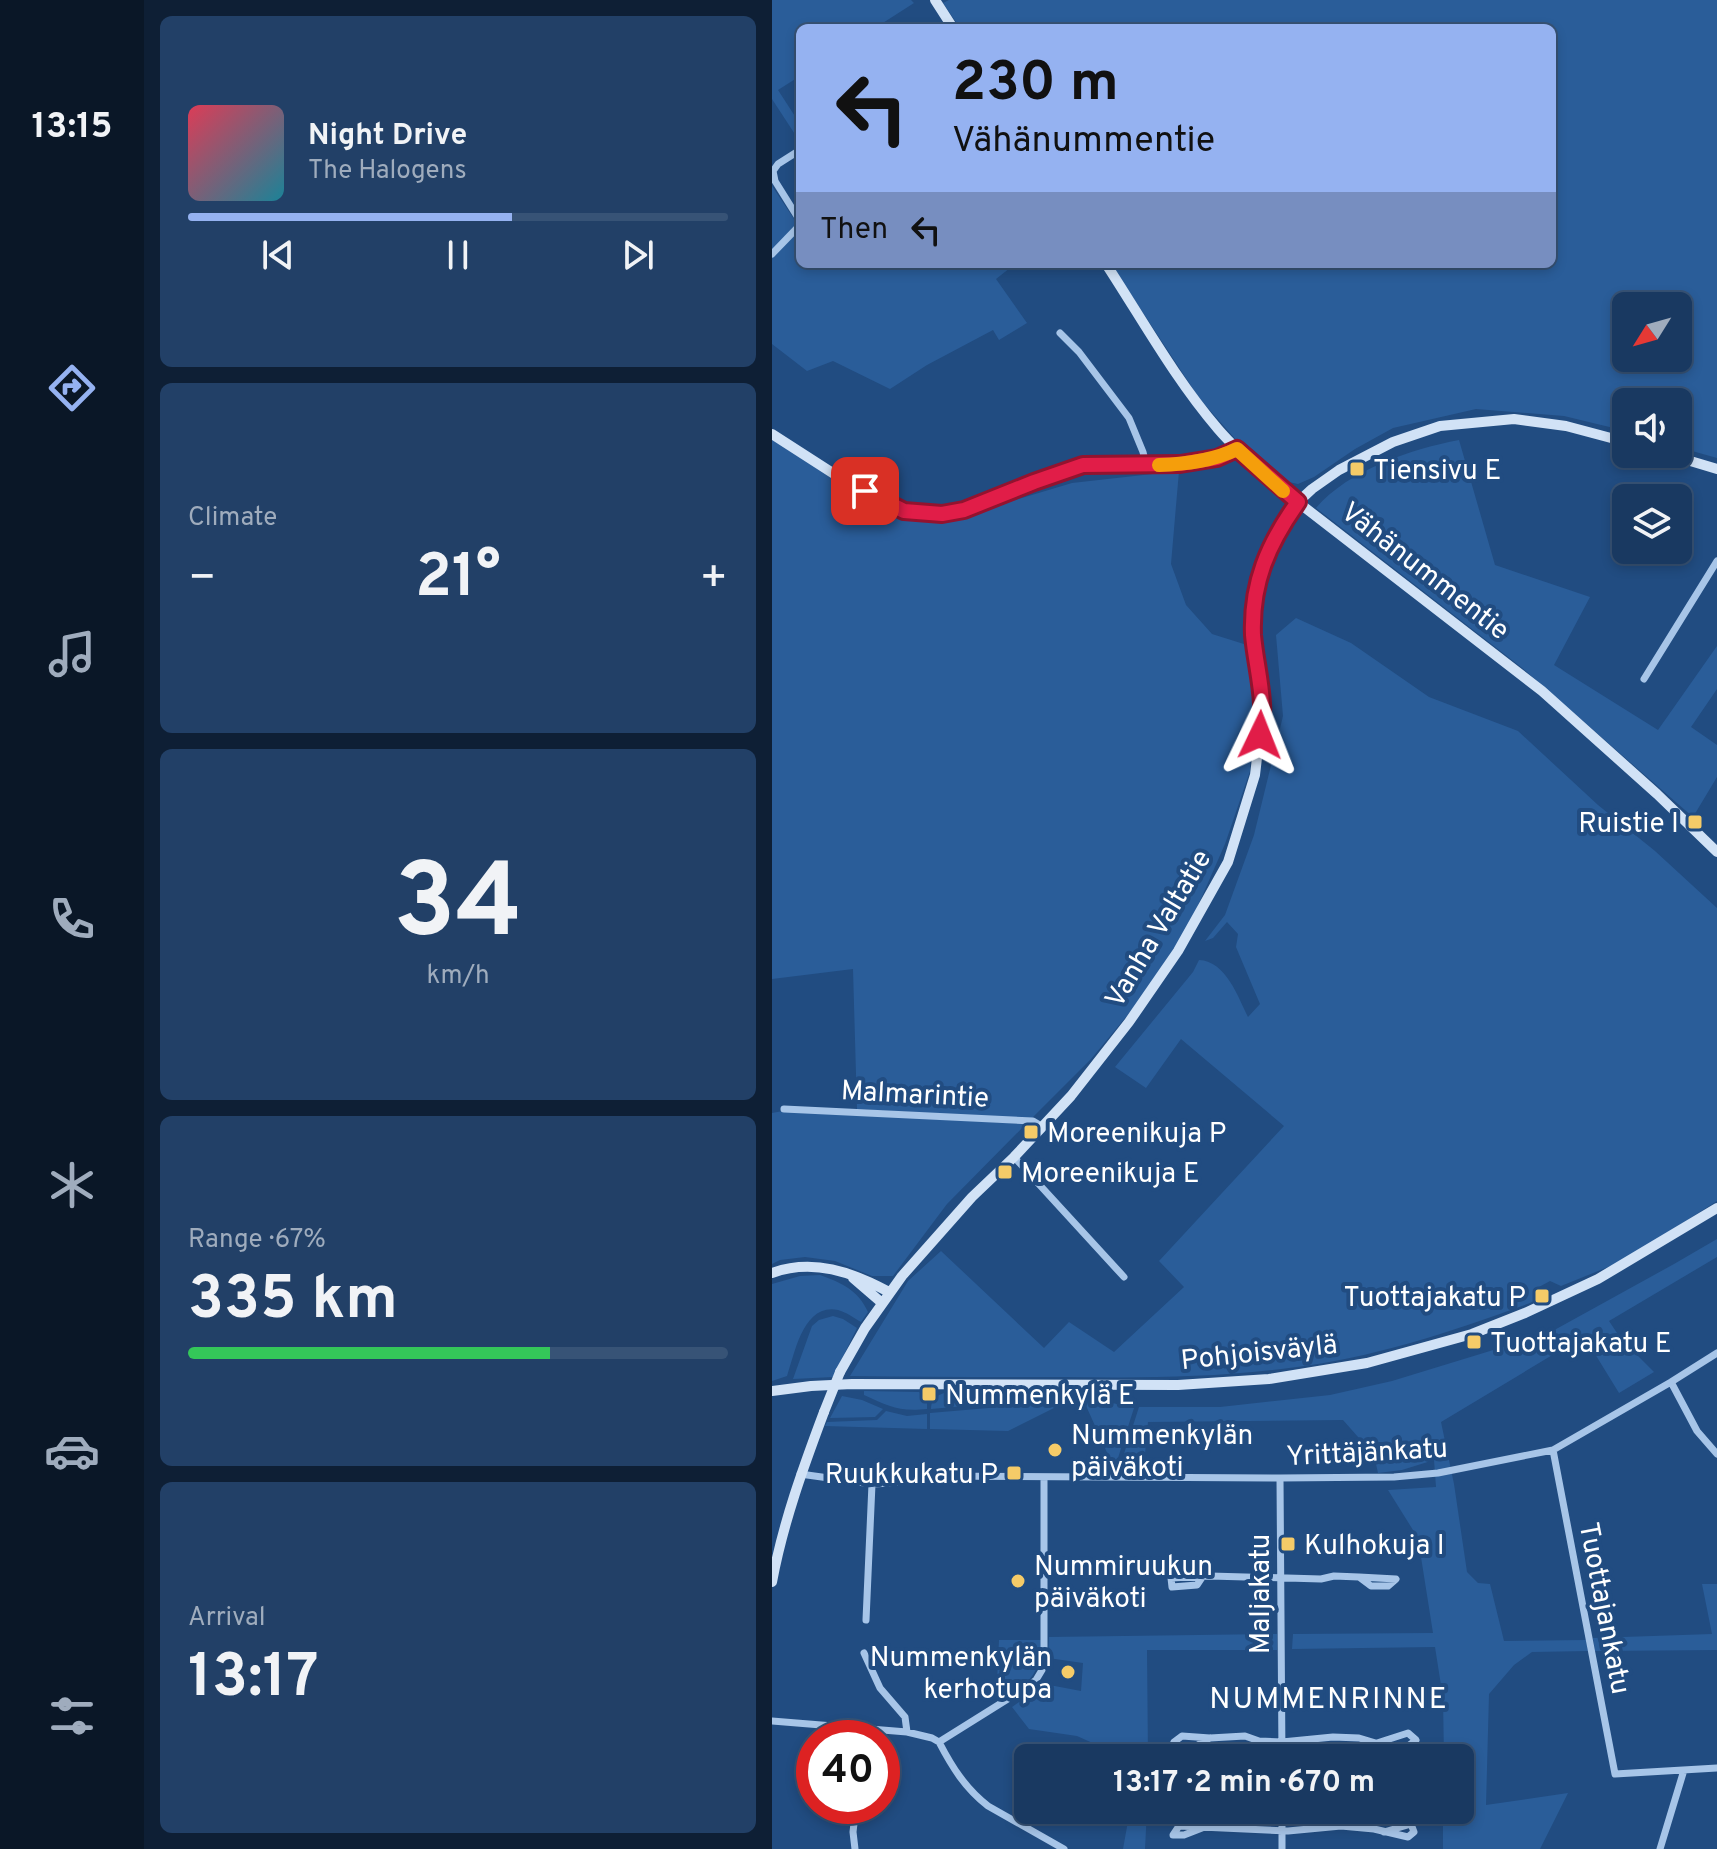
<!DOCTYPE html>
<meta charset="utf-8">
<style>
:root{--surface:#193961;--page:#224067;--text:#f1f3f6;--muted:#9facbd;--line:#375376;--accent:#95b2f1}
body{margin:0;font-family:Overpass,sans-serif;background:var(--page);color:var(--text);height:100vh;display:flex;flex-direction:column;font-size:30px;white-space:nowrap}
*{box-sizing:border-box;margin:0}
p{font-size:26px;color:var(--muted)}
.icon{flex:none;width:44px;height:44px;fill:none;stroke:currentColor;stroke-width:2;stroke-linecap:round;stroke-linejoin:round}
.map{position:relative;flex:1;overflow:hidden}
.sheet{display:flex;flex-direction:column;gap:16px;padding:16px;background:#0e1f35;width:628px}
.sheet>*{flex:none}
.banner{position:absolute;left:24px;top:24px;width:760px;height:244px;border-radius:12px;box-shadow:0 4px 12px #0003,0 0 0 2px var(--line);background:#95b2f1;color:#111;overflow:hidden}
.needle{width:52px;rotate:233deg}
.controls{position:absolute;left:840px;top:292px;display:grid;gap:16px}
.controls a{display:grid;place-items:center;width:80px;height:80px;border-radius:12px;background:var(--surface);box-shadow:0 4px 12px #0003,0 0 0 2px var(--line);font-size:40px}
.speed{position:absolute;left:24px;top:1720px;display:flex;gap:16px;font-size:40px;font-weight:700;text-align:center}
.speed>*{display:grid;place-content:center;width:104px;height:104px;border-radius:50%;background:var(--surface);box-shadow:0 4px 12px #0003,0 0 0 2px var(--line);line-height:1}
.speed .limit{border:12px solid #d22;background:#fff;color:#111}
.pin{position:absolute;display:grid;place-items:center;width:68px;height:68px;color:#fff;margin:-34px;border-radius:16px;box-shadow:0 4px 12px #0006}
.me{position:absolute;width:88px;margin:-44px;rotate:2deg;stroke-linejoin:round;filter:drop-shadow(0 0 6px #0008)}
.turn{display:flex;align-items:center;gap:28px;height:168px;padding:0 24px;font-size:36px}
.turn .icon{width:104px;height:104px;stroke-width:2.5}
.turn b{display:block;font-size:56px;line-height:68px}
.then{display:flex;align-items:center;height:76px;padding:0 24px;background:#0003;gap:16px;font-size:30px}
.big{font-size:60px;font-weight:700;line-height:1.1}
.sheet .tile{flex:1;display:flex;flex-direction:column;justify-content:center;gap:12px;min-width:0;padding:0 28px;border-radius:12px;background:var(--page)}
.sheet .dial{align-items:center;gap:0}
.dial b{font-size:104px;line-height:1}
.song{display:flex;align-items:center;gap:24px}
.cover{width:96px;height:96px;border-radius:12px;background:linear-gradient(135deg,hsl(350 70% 55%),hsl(190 70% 35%))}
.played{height:8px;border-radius:4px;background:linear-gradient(90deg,var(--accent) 60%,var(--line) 60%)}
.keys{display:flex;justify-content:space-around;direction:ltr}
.heat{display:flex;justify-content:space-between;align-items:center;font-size:44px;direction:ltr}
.charge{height:12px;border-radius:6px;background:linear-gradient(90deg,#34c759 67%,var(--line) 0)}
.trip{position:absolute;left:242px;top:1744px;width:460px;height:80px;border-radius:12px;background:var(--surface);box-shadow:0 4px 12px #0003,0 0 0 2px var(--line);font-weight:700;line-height:80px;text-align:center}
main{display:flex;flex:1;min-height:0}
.menu{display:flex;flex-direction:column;width:144px;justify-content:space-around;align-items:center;background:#0a1727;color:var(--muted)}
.menu .icon{width:56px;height:56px}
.menu .active{color:var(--accent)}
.menu b{font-size:36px;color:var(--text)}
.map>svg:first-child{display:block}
.green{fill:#2a5d99;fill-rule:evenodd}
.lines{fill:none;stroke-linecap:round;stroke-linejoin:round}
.street{stroke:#a7c5e8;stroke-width:7}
.secondary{stroke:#d1e2f6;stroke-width:10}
.secondary-bridge{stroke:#d1e2f6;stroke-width:10}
.route-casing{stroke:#92132f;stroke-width:20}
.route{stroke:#e11d48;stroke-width:14}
.slow{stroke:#f59e0b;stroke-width:14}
.poi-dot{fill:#f5cb68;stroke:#214c81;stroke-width:3}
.labels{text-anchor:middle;stroke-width:8;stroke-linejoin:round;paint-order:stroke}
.poi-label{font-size:28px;fill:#fff;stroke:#214c81;text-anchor:start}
.street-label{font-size:28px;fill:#fff;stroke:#214c81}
.neighbourhood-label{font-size:30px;letter-spacing:2px;fill:#fff;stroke:#214c81}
</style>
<main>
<nav class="menu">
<b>13:15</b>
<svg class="icon active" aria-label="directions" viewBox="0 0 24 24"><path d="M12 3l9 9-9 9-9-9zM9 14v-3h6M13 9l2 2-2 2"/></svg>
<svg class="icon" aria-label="music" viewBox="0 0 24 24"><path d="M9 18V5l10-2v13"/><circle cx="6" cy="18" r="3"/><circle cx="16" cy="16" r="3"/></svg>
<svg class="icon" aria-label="phone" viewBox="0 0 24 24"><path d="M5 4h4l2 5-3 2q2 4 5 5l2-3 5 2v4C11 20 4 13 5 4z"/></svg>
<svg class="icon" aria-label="climate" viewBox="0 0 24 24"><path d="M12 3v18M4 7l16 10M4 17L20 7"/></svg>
<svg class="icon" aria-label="car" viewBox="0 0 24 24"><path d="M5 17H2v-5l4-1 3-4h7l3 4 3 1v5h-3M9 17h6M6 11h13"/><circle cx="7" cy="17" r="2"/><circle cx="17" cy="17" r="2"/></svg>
<svg class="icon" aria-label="filters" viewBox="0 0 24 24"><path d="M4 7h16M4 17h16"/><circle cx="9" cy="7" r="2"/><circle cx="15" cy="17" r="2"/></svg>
</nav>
<section class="sheet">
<div class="tile">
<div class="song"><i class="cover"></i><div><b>Night Drive</b><p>The Halogens</p></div></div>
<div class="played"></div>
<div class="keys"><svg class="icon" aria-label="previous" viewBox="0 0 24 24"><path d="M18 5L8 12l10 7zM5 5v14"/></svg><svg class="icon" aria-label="pause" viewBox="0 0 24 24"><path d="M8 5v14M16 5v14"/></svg><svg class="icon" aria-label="next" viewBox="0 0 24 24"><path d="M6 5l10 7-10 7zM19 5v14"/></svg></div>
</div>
<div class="tile"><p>Climate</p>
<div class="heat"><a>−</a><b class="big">21°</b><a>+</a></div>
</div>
<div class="tile dial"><b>34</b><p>km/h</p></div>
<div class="tile"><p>Range · 67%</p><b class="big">335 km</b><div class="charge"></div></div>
<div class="tile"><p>Arrival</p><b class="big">13:17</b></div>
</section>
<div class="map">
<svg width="945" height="1849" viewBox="0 0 945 1849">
<rect width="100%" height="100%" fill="#214c81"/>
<path class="green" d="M 0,0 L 139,0 L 142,3 L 103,28 L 28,28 L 28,76 L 6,90 L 28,124 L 28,142 L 0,99 Z
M 177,0 L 945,0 L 945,458 L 906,447 L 906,402 L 854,402 L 854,431 L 792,416 L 704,409 L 621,428 L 583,449 L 542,477 L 526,484 L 517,482 L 480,449 L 466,442 L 427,398 L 339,264 L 780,264 L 780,28 L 188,28 L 171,3 ZM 854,306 L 906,306 L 906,358 L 854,358 Z
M 0,186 L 28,228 L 28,264 L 243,264 L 224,279 L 255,323 L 227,340 L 221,330 L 155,365 L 118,389 L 61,361 L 35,371 L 0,344 Z
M 0,439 L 71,486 L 131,514 L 177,520 L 300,483 L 407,471 L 399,564 L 414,605 L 440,634 L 475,645 L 482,699 L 478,771 L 453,844 L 417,926 L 363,1006 L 319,1059 L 259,1119 L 85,1109 L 81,969 L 0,979 Z
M 687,440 L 723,565 L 818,597 L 782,665 L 886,730 L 945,646 L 945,689 L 919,727 L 945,745 L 945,777 L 921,817 L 749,667 L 544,508 C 576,470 640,449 687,440 Z
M 524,618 L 579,643 L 657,697 L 746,731 L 826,805 L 883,851 L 945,908 L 945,1201 L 851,1261 L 789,1286 L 778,1281 L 767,1287 L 765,1299 L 758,1303 C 679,1332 601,1358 517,1368 C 442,1378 367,1378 292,1377 C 221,1377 149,1377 78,1376 L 136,1281 L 169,1251 L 272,1348 L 297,1322 L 342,1352 L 412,1287 L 387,1261 L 512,1126 L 409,1039 L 374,1088 L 343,1067 L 421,972 L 427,960 C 454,961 466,997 476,1017 L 488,1004 L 464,947 L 466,934 L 455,922 L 441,938 L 433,941 L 453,915 L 482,835 L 511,716 L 504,635 Z
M 11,1111 L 254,1124 L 175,1204 L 121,1276 L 100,1276 L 63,1261 L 33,1257 L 8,1260 L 0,1264 L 0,1113 Z
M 945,1239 L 945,1257 L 837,1321 L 849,1339 L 882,1372 L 847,1393 L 812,1336 L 669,1422 L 682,1484 L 695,1572 L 706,1583 L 718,1584 L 732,1641 L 814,1640 L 816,1651 L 760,1652 L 742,1665 L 717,1694 L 714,1805 L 796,1793 L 768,1849 L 671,1849 L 671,1810 L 688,1810 L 688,1758 L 672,1758 L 671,1698 L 663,1647 L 520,1649 L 521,1634 L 661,1633 L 646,1538 L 616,1490 L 664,1487 L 662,1460 L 630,1470 L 606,1473 L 602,1455 L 571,1420 L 376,1422 L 371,1475 L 345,1475 L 343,1470 L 350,1460 L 367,1407 L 448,1407 L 558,1395 L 620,1381 L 777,1333 L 902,1264 Z
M 48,1275 C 70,1283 86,1290 96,1312 L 89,1322 C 82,1318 74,1312 66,1310 C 31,1303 23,1353 15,1376 L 0,1381 L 0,1284 L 28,1276 Z
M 61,1316 L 71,1319 L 85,1328 L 61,1377 L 21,1379 L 40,1326 L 47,1320 Z
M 290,1389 L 294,1394 L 294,1397 L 159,1409 C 160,1398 162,1397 172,1393 Z
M 92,1391 L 147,1392 L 155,1398 L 155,1409 C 126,1412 117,1406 92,1395 Z
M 70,1396 L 90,1400 L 111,1409 L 103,1417 L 58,1418 Z
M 311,1399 L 323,1399 L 362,1408 L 346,1458 L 341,1466 Z
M 285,1402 L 284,1407 L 236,1431 L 158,1429 L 158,1413 Z
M 114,1411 L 135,1416 L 155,1414 L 155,1429 L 53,1426 L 55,1422 L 105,1420 Z
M 930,1584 L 945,1584 L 945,1650 L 823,1651 L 821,1638 L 940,1634 Z
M 505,1634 L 505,1650 L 375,1650 L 376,1758 L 354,1758 L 305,1736 L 257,1729 L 240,1707 L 272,1684 L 309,1691 L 311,1663 L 276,1658 L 277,1637 Z
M 227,1640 L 269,1640 C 270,1668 260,1683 235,1696 L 225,1682 Z
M 358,1810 L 375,1810 L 373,1849 L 351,1849 Z"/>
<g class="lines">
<path class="street" d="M 28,150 L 6,164 L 1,171 L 3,181 L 28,221
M 0,254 L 28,225
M 288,333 L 307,352 L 357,418 L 371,452 L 374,465
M 872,679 L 945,561
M 12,1109 L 261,1121 L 271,1127
M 242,1157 L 352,1277
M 899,1382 L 925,1431 L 945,1454
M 781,1450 L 843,1774 L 945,1768
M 28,1474 L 100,1484 L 120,1483 L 158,1476 L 508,1478 L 622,1477 L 666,1473 L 781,1450 L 899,1382 L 945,1353
M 508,1478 L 510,1758
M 431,1576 L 425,1585 L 400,1587 L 399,1578 L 438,1576 L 549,1579 L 562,1576 L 587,1577 L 599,1586 L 616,1586 L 624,1579 L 587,1577
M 94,1620 L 100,1484
M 92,1653 L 108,1688 L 133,1717 L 135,1732
M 0,1721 L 135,1732 L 160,1738 L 167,1742 L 247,1692 L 264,1680 L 270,1670 L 272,1656 L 272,1478
M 438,1738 L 424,1746 L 408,1747 L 402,1742 L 410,1736 L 438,1738 L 473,1736 L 487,1741 L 510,1742 L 561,1737 L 587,1738 L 617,1747 L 636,1746 L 644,1740 L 636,1733 L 605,1743
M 167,1742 C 180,1767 193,1788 216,1806 L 292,1849
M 510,1810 L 510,1849
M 430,1828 L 412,1835 L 401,1835 L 407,1826 L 516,1831 L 569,1826 L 602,1829 L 636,1837 L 642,1832 L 639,1824 L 612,1832
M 83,1849 L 81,1832 L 84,1806
M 888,1849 L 912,1770"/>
<path class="secondary" d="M 163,0 L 181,28
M 334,264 C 370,319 403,379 446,429 C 464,450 485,468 505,486 L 770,691 L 885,794 L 945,852
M 0,434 L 73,481 L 132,511 L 153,514 L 170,514 L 192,510 L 262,482 L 311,465 L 408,464 L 445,458 L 465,449
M 895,454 L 945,469
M 0,1273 C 41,1258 80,1272 117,1292
M 81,1278 L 110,1303
M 68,1372 L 93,1328 L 130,1276 L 200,1197 L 242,1157 L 299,1096 L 357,1022 L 406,951 L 456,862 L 483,775 L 491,706 L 481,637 L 482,600 L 491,562 L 507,531 L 526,502 L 540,489 L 567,470 L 621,442 L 668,426 L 742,419 L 794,426 L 854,442
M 0,1391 L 39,1386 L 80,1384 L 406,1385 L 497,1379 L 595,1363 L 700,1334 L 753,1313 L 826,1279 L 945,1208
M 0,1582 C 11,1523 31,1468 52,1412"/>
<path class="secondary-bridge" d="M 52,1412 L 68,1372"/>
</g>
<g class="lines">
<defs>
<path id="route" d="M 93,491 L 132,511 L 170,514 L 192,510 L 262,482 L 311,465 L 408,464 L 445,458 L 465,449 L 526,502 C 496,544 479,583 481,635 C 483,658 489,681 490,704 C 491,714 489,725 488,735"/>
</defs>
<use href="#route" class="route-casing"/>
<use href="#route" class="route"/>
<path class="slow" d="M 387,465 C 414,464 441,461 465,449 L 511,491"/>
</g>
<g class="poi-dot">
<rect x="577" y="461" width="16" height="16" rx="4"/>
<rect x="915" y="814" width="16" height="16" rx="4"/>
<rect x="251" y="1124" width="16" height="16" rx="4"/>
<rect x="225" y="1164" width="16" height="16" rx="4"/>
<rect x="762" y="1288" width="16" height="16" rx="4"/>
<rect x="694" y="1334" width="16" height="16" rx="4"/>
<rect x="149" y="1386" width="16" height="16" rx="4"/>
<circle cx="283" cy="1450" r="8"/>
<rect x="234" y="1465" width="16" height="16" rx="4"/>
<rect x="508" y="1536" width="16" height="16" rx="4"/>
<circle cx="246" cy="1581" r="8"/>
<circle cx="296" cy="1672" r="8"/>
</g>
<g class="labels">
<g class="poi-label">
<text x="601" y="479">Tiensivu E</text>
<text x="907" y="832" text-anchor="end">Ruistie I</text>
<text x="275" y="1142">Moreenikuja P</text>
<text x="249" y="1182">Moreenikuja E</text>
<text x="754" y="1306" text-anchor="end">Tuottajakatu P</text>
<text x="718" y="1352">Tuottajakatu E</text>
<text x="173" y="1404">Nummenkylä E</text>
<text x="299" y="1444">Nummenkylän<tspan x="299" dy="32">päiväkoti</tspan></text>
<text x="226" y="1483" text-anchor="end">Ruukkukatu P</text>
<text x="532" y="1554">Kulhokuja I</text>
<text x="262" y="1575">Nummiruukun<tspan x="262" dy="32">päiväkoti</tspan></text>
<text x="280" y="1666" text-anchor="end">Nummenkylän<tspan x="280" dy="32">kerhotupa</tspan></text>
</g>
<g class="street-label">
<text transform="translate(654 570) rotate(38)" y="10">Vähänummentie</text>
<text transform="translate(385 928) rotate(-59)" y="10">Vanha Valtatie</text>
<text transform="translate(143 1093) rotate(3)" y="10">Malmarintie</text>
<text transform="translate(487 1351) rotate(-6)" y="10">Pohjoisväylä</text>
<text transform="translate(595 1451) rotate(-3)" y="10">Yrittäjänkatu</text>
<text transform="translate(487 1594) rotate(-90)" y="10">Maljakatu</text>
<text transform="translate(834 1608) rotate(79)" y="10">Tuottajankatu</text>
</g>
<g class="neighbourhood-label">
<text x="557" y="1708">NUMMENRINNE</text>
</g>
</g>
</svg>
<div class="controls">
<a><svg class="needle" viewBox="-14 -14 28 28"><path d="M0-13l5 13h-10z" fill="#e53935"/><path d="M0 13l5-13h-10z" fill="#9facbd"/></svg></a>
<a><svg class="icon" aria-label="sound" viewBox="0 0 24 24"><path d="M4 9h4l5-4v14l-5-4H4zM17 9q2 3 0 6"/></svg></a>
<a><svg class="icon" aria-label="layers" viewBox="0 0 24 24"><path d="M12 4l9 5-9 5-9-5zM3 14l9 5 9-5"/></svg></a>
</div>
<div class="speed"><div class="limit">40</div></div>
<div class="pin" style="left:93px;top:491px;background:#d93025"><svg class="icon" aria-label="arrive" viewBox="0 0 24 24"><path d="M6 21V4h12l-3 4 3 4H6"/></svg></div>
<svg class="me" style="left:488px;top:735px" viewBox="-20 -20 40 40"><path d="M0-17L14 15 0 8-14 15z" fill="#e11d48" stroke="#fff" stroke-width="4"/></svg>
<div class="trip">13:17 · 2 min · 670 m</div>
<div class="banner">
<div class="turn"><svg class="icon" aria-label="left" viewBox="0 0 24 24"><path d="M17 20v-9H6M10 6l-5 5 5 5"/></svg><div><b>230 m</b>Vähänummentie</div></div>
<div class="then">Then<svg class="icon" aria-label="left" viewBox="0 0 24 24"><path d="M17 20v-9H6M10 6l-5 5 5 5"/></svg></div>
</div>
</div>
</main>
